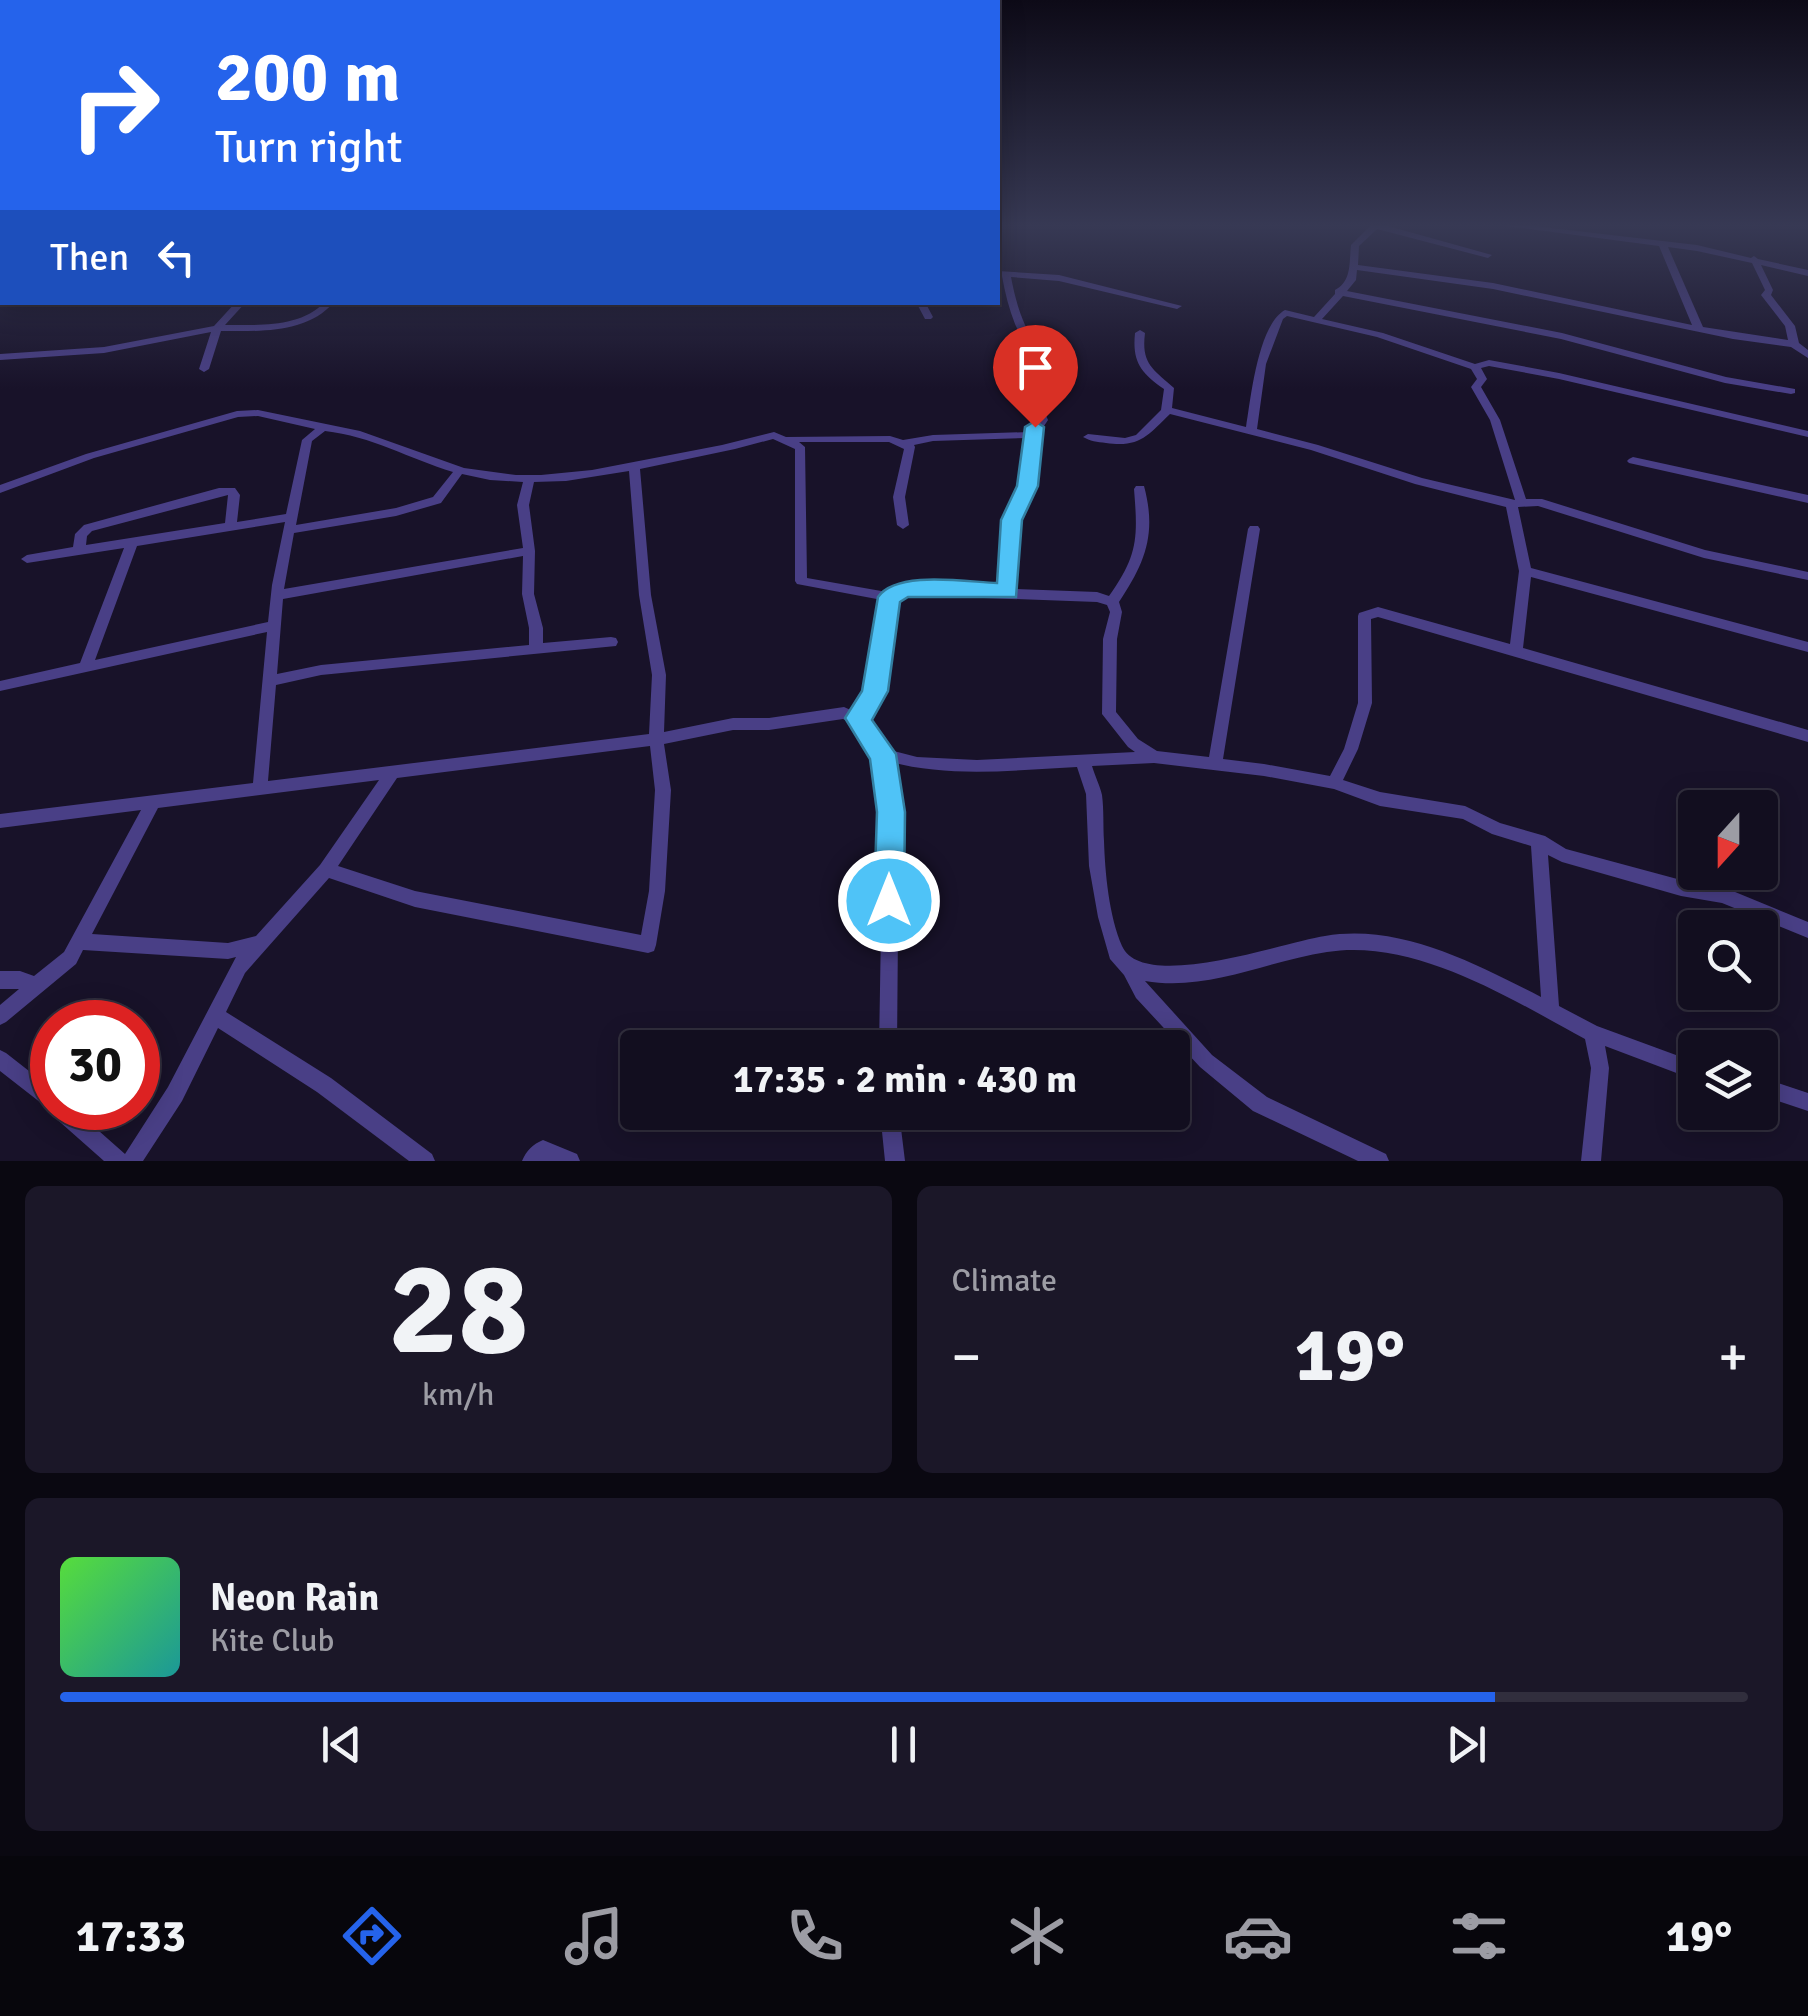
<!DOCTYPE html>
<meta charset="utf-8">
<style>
:root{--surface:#120e1f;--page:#1b1728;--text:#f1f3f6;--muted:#9c9ca4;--line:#312e3d;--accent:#2563eb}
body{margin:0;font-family:Signika,sans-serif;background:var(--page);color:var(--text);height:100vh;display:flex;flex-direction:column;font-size:38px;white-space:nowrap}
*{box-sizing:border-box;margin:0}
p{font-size:32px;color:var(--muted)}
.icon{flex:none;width:55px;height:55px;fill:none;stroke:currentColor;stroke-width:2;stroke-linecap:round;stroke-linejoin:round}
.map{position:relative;height:1161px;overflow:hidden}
.drawer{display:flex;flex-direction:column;gap:25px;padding:25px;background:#0a0811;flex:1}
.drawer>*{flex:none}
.guide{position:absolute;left:0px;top:0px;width:1000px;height:305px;box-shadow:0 5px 25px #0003,0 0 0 2px var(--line);background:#2563eb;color:#fff;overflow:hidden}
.needle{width:65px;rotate:201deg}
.fabs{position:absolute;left:1678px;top:790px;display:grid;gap:20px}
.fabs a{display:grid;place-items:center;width:100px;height:100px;border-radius:10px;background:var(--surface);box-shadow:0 5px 25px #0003,0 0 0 2px var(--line);font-size:50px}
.speed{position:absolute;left:30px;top:1000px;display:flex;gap:20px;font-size:50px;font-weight:700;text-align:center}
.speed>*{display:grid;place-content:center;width:130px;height:130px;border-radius:50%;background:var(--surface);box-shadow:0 5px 25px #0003,0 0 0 2px var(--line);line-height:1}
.speed .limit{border:15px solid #d22;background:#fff;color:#111}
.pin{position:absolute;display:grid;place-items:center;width:85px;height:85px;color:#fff;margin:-102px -42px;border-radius:50% 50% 50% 0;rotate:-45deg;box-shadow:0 0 10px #0007}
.pin .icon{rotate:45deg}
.me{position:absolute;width:110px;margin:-55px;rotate:0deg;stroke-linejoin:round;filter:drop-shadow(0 0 8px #0008)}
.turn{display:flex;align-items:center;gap:35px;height:210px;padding:0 50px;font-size:45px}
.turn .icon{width:130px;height:130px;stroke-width:2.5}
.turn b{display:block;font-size:70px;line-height:85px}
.then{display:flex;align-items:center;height:95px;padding:0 50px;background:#0003;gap:20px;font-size:38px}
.big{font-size:75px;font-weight:700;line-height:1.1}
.drawer .widget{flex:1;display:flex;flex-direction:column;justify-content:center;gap:15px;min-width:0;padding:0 35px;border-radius:15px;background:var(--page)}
.drawer .dial{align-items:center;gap:0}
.dial b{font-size:130px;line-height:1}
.song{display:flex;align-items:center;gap:30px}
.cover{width:120px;height:120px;border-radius:15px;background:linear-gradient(135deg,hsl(110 70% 55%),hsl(180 70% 35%))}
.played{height:10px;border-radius:5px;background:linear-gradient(90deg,var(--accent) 85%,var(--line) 85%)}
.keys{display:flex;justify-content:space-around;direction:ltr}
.heat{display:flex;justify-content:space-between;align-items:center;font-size:55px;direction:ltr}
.drawer .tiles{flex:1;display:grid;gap:25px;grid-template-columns:1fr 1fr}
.widget:last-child{grid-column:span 2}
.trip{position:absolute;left:620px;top:1030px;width:570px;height:100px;border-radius:10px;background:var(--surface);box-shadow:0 5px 25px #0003,0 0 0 2px var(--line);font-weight:700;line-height:100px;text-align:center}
.tab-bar{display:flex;height:160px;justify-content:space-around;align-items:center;background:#07060c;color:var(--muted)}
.tab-bar .icon{width:70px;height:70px}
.tab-bar .on{color:var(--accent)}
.tab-bar b{font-size:45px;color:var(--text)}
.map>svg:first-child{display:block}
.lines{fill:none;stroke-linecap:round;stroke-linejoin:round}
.minor{fill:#493f86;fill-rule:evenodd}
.route{fill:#4fc3f7;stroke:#337fa1;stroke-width:2.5}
</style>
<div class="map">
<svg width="1808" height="1161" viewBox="0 0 1808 1161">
<rect width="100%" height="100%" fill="#181229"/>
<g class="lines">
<path class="minor" d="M 1370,226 L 1388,226 L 1492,255 L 1488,258 L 1377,229 L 1359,246 L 1358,265 L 1493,283 L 1692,325 L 1659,246 L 1506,226 L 1534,226 L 1697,245 L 1751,258 L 1754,256 L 1758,259 L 1808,270 L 1808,276 L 1761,265 L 1773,290 L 1771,295 L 1795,326 L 1799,343 L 1808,350 L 1808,358 L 1791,347 L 1733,339 L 1493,289 L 1357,270 L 1356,280 L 1347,291 L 1562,333 L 1726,377 L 1795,389 L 1795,393 L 1791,394 L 1725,383 L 1561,339 L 1343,296 L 1322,319 L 1383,333 L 1475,364 L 1489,360 L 1559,373 L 1808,431 L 1808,437 L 1559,379 L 1489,366 L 1481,368 L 1487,379 L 1481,387 L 1500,420 L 1526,499 L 1542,499 L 1705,550 L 1808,572 L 1808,580 L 1704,558 L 1538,506 L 1518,507 L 1531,568 L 1808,642 L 1808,652 L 1531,577 L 1523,648 L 1808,730 L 1808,742 L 1378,617 L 1371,619 L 1372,703 L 1358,749 L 1343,780 L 1380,792 L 1465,806 L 1500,823 L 1545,836 L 1566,849 L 1681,880 L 1723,887 L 1808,922 L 1808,938 L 1722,903 L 1681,896 L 1562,862 L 1548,855 L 1559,1006 L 1597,1026 L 1695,1062 L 1695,1080 L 1605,1046 L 1609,1068 L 1601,1161 L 1581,1161 L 1591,1068 L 1585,1039 C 1511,999 1415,938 1327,952 C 1267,961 1207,992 1145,981 L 1212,1055 L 1267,1097 L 1386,1154 L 1389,1161 L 1358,1161 L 1253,1111 L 1200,1067 L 1136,998 L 1124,975 L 1110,959 L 1098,917 L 1089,866 L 1086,794 L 1077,767 C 1015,770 951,778 891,762 L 899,812 L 897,1048 L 879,1048 L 883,812 L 875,757 L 869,751 L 857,726 L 843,719 L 769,730 L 733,730 L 664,744 L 671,790 L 665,891 L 656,945 L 654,951 L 648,953 L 415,907 L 329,878 L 245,973 L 226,1012 L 331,1078 L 432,1154 L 435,1161 L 409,1161 L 317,1092 L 218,1028 L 182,1101 L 143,1161 L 104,1161 L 52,1115 L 50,1110 L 0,1071 L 0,1050 L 6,1053 L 52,1089 L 52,1108 L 73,1108 L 125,1154 L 168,1087 L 236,957 L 228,959 L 83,950 L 76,964 L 6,1022 L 0,1025 L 0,1005 L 19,989 L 0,989 L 0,971 L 20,971 L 34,976 L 64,952 L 141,810 L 0,828 L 0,814 L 253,783 L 267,632 L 0,691 L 0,681 L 80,663 L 124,548 L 27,563 L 21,559 L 27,555 L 73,547 L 75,534 L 84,525 L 219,488 L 235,488 L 240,495 L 237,522 L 286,514 L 302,440 L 315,429 L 258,416 L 238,417 L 94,458 L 0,493 L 0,485 L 86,454 L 237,411 L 258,410 L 360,431 L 464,468 L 516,475 L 541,475 L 592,470 L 722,445 L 774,432 L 786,437 L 890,436 L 903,440 L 933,435 L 1030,432 L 1038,420 L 1030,402 C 1045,363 1030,358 1015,324 C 1009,309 1005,293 1002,276 L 998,275 L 998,271 L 1059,275 L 1182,306 L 1177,309 L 1059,281 L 1011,277 C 1014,293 1018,309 1025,325 C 1040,358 1055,363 1040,402 L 1048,420 L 1038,435 L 1034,486 L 1017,520 L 1014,589 L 1097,592 L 1109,596 C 1138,555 1138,538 1134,489 L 1136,486 L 1144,486 C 1157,534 1145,563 1119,602 L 1122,612 L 1117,639 L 1116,712 L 1138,739 L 1157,751 L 1209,757 L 1248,529 L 1250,526 L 1258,526 L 1260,529 L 1223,759 L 1264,764 L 1330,776 L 1344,749 L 1358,703 L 1358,616 L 1359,613 L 1378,607 L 1510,644 L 1519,571 L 1506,507 L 1415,484 L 1311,450 L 1170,414 C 1148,435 1140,448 1106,443 C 1097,442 1090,441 1083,437 L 1088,434 L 1125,438 L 1136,435 L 1161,410 L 1164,389 C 1141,373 1132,362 1135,333 L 1140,330 L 1145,333 C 1141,364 1153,369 1174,388 L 1172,408 L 1246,427 C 1251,397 1258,325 1285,310 L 1314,317 L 1335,294 L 1335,290 C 1352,281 1349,263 1351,245 ZM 1668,247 L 1697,251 L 1752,263 L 1765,290 L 1761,295 L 1785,326 L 1788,340 L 1703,327 ZM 1287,316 L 1377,337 L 1471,369 L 1477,379 L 1471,387 L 1490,420 L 1515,500 L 1422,478 L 1318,445 L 1257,429 L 1266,364 L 1283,319 ZM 325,431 C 371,436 410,459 453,472 L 433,497 L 396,508 L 296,525 L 312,441 ZM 1027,438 L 1022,486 L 1005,520 L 1002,589 L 899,585 L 887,592 L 807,578 L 805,447 L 799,442 L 889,442 L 904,449 L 893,497 L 897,525 L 903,529 L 909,525 L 905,497 L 915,447 L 914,445 L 933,441 ZM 773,439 L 795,449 L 795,581 L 797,584 L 882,600 L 868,691 L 863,705 L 855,712 L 844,707 L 769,718 L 733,718 L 664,732 L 666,675 L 651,595 L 640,469 L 735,449 ZM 629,471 L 639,595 L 652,675 L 649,734 L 268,781 L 276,685 L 321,675 L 616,646 L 618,642 L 616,638 L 611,637 L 543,643 L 543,628 L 534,594 L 535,551 L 529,505 L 534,482 L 566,481 ZM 462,474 L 490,480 L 523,482 L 517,505 L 523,548 L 284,589 L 294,533 L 396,516 L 441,503 ZM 228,495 L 225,523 L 86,545 L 87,536 L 92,531 ZM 285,522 L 272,585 L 268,622 L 95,660 L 137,546 ZM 523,556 L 522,594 L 529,628 L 529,645 L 321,665 L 277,674 L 283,599 ZM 901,595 L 1097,602 L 1107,605 L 1110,612 L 1103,639 L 1102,714 L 1128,747 L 1135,752 L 977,760 L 917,757 L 886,749 L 879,743 L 867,718 C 888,701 891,627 895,599 ZM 650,746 L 655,790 L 649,891 L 641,935 L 415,891 L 338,866 L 397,778 ZM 1154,763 L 1264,776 L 1334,789 L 1380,806 L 1463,819 L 1492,834 L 1531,846 L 1541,997 C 1476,964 1400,923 1325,936 C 1284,942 1143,993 1122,946 C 1109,916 1105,873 1104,841 C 1103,826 1104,810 1102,795 C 1100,786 1095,776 1092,766 ZM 379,780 L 320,865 L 256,936 L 228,943 L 92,934 L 158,808 Z
M 236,302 L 246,302 L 225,325 C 258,325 300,328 325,302 L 334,302 C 307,334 259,331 221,331 L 209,369 L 204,372 L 199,369 L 211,332 L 104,353 L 0,360 L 0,354 L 104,347 L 214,326 Z
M 916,302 L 925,302 L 933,317 L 931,319 L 925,319 Z
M 1633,457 L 1808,495 L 1808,503 L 1629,463 L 1627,461 L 1629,459 Z
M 1760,1077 L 1808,1093 L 1808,1111 L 1760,1095 Z
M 880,1112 L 899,1112 L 905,1161 L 885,1161 Z
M 543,1140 L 577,1154 L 580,1161 L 522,1161 C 526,1151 533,1144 543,1140 Z"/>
</g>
<linearGradient id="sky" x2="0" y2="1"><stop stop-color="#0d0a17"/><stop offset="0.58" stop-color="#373954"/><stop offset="1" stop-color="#373954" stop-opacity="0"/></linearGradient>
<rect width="1808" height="389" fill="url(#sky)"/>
<path class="route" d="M 1035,421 L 1044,427 L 1038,486 L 1022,520 L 1016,597 L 908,597 L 900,602 L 888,691 L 872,720 L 896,754 L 905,812 L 904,901 L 900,911 L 889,915 L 878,911 L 874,901 L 877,812 L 870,759 L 845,718 L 862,691 L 878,597 C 897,570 966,582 997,583 L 1001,520 L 1017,486 L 1025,427 Z"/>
</svg>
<div class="fabs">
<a><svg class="needle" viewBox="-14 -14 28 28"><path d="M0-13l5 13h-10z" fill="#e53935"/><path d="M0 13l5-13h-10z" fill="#9c9ca4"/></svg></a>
<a><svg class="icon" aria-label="search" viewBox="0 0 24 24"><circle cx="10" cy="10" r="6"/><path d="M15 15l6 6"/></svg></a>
<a><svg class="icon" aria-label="layers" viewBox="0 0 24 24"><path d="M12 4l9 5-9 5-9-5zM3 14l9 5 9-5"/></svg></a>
</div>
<div class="speed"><div class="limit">30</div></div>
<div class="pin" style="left:1035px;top:427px;background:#d93025"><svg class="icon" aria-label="arrive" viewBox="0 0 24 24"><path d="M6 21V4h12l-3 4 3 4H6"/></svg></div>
<svg class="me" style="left:889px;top:901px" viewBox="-20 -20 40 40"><circle r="17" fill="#4fc3f7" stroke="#fff" stroke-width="3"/><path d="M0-11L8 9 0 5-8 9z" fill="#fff"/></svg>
<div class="trip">17:35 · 2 min · 430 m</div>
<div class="guide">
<div class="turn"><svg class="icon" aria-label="right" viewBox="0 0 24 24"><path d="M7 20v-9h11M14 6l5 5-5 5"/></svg><div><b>200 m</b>Turn right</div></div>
<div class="then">Then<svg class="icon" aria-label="left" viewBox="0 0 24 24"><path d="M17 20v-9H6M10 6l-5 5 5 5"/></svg></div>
</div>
</div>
<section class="drawer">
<div class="tiles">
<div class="widget dial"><b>28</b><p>km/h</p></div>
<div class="widget"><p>Climate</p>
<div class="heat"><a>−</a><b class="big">19°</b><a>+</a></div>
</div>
<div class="widget">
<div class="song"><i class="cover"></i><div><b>Neon Rain</b><p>Kite Club</p></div></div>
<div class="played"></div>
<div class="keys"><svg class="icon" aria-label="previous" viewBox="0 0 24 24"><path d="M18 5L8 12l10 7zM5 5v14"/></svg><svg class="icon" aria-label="pause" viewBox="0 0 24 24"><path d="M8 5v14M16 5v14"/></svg><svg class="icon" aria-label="next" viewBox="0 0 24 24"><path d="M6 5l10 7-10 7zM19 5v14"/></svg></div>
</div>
</div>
</section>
<nav class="tab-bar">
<b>17:33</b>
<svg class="icon on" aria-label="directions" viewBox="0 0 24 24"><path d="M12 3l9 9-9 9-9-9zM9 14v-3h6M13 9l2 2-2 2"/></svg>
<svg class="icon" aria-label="music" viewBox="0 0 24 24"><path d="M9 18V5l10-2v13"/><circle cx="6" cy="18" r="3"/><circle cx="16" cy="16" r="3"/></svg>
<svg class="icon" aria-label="phone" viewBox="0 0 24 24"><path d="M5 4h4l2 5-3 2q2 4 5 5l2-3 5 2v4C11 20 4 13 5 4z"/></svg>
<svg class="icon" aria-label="climate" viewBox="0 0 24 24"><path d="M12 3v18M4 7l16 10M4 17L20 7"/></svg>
<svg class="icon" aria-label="car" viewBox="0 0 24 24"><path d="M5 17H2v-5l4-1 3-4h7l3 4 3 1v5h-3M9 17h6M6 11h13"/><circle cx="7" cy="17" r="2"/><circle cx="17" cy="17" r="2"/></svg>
<svg class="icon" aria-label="filters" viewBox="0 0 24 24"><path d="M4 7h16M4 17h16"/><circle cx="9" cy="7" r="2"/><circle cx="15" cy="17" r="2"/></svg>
<b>19°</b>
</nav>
